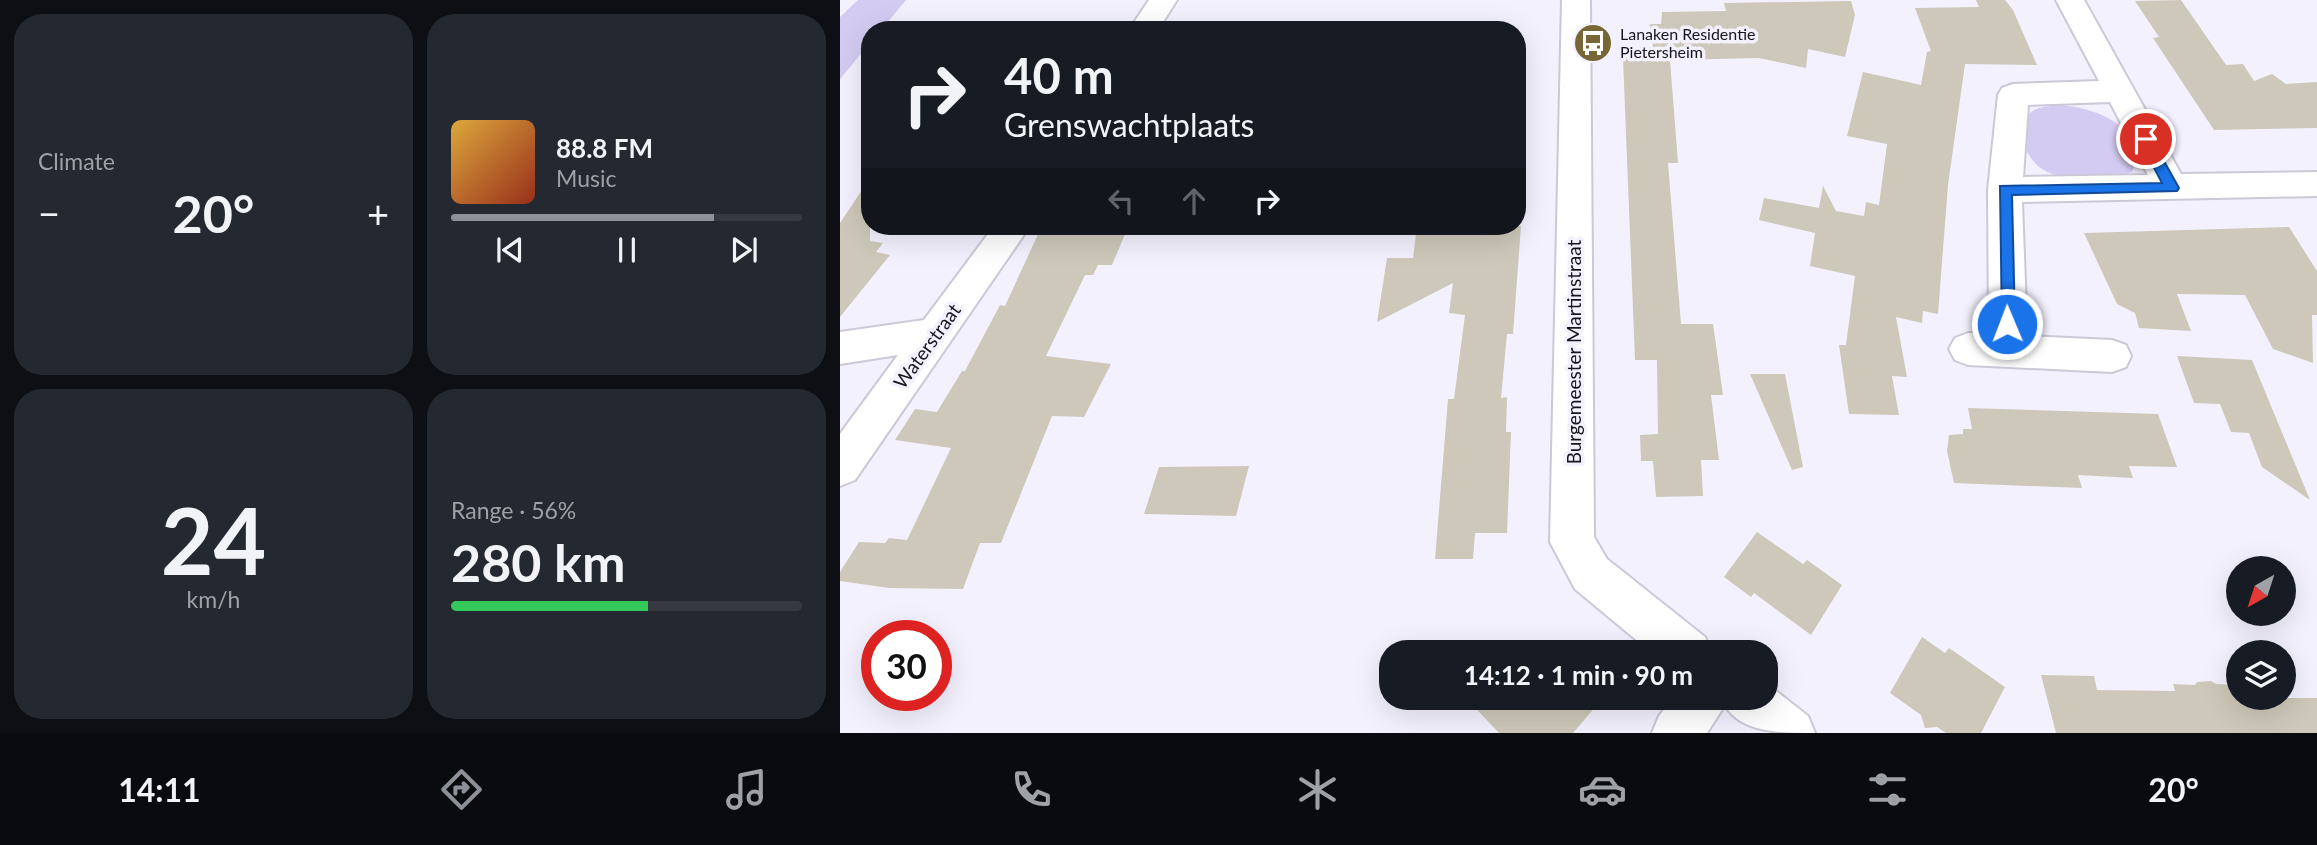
<!DOCTYPE html>
<meta charset="utf-8">
<style>
:root{--surface:#171b24;--page:#242831;--text:#f1f3f6;--muted:#9ea1a6;--line:#363941;--accent:#8c9099}
body{margin:0;font-family:Lato,sans-serif;background:var(--page);color:var(--text);height:100vh;display:flex;flex-direction:column;font-size:26px;white-space:nowrap}
*{box-sizing:border-box;margin:0}
p{font-size:23px;color:var(--muted)}
.icon{flex:none;width:38px;height:38px;fill:none;stroke:currentColor;stroke-width:2;stroke-linecap:round;stroke-linejoin:round}
.map{position:relative;flex:1;overflow:hidden}
.panel{display:flex;flex-direction:column;gap:14px;padding:14px;background:#0d0f14;width:840px}
.panel>*{flex:none}
.hud{position:absolute;left:21px;top:21px;width:665px;height:214px;border-radius:28px;box-shadow:0 7px 28px #0002;background:#171b24;color:var(--text);overflow:hidden}
.needle{width:46px;rotate:219deg}
.buttons{position:absolute;left:1386px;top:556px;display:grid;gap:14px}
.buttons a{display:grid;place-items:center;width:70px;height:70px;border-radius:50%;background:var(--surface);box-shadow:0 7px 28px #0002;font-size:35px}
.speed{position:absolute;left:21px;top:620px;display:flex;gap:14px;font-size:35px;font-weight:700;text-align:center}
.speed>*{display:grid;place-content:center;width:91px;height:91px;border-radius:50%;background:var(--surface);box-shadow:0 7px 28px #0002;line-height:1}
.speed .limit{border:10px solid #d22;background:#fff;color:#111}
.pin{position:absolute;display:grid;place-items:center;width:60px;height:60px;color:#fff;margin:-30px;border:4px solid #fff;border-radius:50%;box-shadow:0 2px 7px #0007}
.me{position:absolute;width:77px;margin:-38px;rotate:359deg;stroke-linejoin:round;filter:drop-shadow(0 0 5px #0008)}
.turn{display:flex;align-items:center;gap:24px;height:147px;padding:0 28px;font-size:32px}
.turn .icon{width:91px;height:91px;stroke-width:2.5}
.turn b{display:block;font-size:49px;line-height:60px}
.lanes{display:flex;align-items:center;height:66px;padding:0 28px;background:#0003;justify-content:center;gap:35px;direction:ltr}
.lanes .off{opacity:.35}
.big{font-size:52px;font-weight:700;line-height:1.1}
.panel .widget{flex:1;display:flex;flex-direction:column;justify-content:center;gap:10px;min-width:0;padding:0 24px;border-radius:28px;background:var(--page)}
.panel .dial{align-items:center;gap:0}
.dial b{font-size:91px;line-height:1}
.song{display:flex;align-items:center;gap:21px}
.cover{width:84px;height:84px;border-radius:10px;background:linear-gradient(135deg,hsl(40 70% 55%),hsl(10 70% 35%))}
.played{height:7px;border-radius:4px;background:linear-gradient(90deg,var(--accent) 75%,var(--line) 75%)}
.keys{display:flex;justify-content:space-around;direction:ltr}
.heat{display:flex;justify-content:space-between;align-items:center;font-size:38px;direction:ltr}
.charge{height:10px;border-radius:5px;background:linear-gradient(90deg,#34c759 56%,var(--line) 0)}
.panel .tiles{flex:1;display:grid;gap:14px;grid-template-columns:repeat(2,1fr)}
.trip{position:absolute;left:539px;top:640px;width:399px;height:70px;border-radius:28px;background:var(--surface);box-shadow:0 7px 28px #0002;font-weight:700;line-height:70px;text-align:center}
.dock{display:flex;height:112px;justify-content:space-around;align-items:center;background:#090b0e;color:var(--muted)}
.dock .icon{width:49px;height:49px}
.dock .active{color:var(--accent)}
.dock b{font-size:32px;color:var(--text)}
main{display:flex;flex:1;min-height:0}
.map>svg:first-child{display:block}
.green{fill:#d4cbf2}
.building{fill:#cdc8b9}
.lines{fill:none;stroke-linecap:round;stroke-linejoin:round}
.minor-casing{stroke:#ccc8d7;stroke-width:4}
.minor{fill:#fff;fill-rule:evenodd}
.route{fill:#1a73e8;stroke:#114b97;stroke-width:2}
.labels{text-anchor:middle;stroke-width:7;stroke-linejoin:round;paint-order:stroke}
.far-poi-label{font-size:16px;fill:#16151a;stroke:#f4f1fe;text-anchor:start}
.street-label{font-size:19px;fill:#16151a;stroke:#f4f1fe}
</style>
<main>
<section class="panel">
<div class="tiles">
<div class="widget"><p>Climate</p>
<div class="heat"><a>−</a><b class="big">20°</b><a>+</a></div>
</div>
<div class="widget">
<div class="song"><i class="cover"></i><div><b>88.8 FM</b><p>Music</p></div></div>
<div class="played"></div>
<div class="keys"><svg class="icon" aria-label="previous" viewBox="0 0 24 24"><path d="M18 5L8 12l10 7zM5 5v14"/></svg><svg class="icon" aria-label="pause" viewBox="0 0 24 24"><path d="M8 5v14M16 5v14"/></svg><svg class="icon" aria-label="next" viewBox="0 0 24 24"><path d="M6 5l10 7-10 7zM19 5v14"/></svg></div>
</div>
<div class="widget dial"><b>24</b><p>km/h</p></div>
<div class="widget"><p>Range · 56%</p><b class="big">280 km</b><div class="charge"></div></div>
</div>
</section>
<div class="map">
<svg width="1477" height="733" viewBox="0 0 1477 733">
<rect width="100%" height="100%" fill="#f4f1fe"/>
<path class="green" d="M 18,0 L 66,0 L 41,30 L 30,30 L 30,43 L 0,79 L 0,17 Z
M 1221,105 C 1256,108 1309,127 1292,172 C 1267,180 1225,183 1202,169 C 1182,156 1171,118 1199,108 C 1206,106 1214,106 1221,105 Z"/>
<path class="building" d="M 1136,0 L 1165,0 L 1173,10 L 1197,65 L 1125,64 L 1108,185 L 1098,314 L 1083,311 L 1082,323 L 1056,317 L 1067,377 L 1052,376 L 1059,415 L 1009,414 L 999,345 L 1006,345 L 1015,276 L 970,266 L 975,233 L 919,220 L 924,198 L 979,208 L 983,186 L 996,211 L 1024,216 L 1026,202 L 1039,205 L 1047,144 L 1007,136 L 1023,72 L 1081,85 L 1087,52 L 1091,51 L 1075,8 L 1139,7 Z
M 1341,0 L 1386,65 L 1403,64 L 1414,81 L 1432,74 L 1446,84 L 1477,82 L 1477,128 L 1374,130 L 1313,38 L 1319,37 L 1295,1 Z
M 1011,1 L 1015,15 L 1005,57 L 968,49 L 966,68 L 919,58 L 830,60 L 838,163 L 828,163 L 841,324 L 873,324 L 883,395 L 871,395 L 879,460 L 861,460 L 863,496 L 816,497 L 813,461 L 801,461 L 800,435 L 818,434 L 817,360 L 795,360 L 783,58 L 814,57 L 810,24 L 821,24 L 822,12 L 886,11 L 884,3 Z
M 30,178 L 30,241 L 43,243 L 36,252 L 50,255 L 0,317 L 0,223 Z
M 577,226 L 681,226 L 673,334 L 667,334 L 661,398 L 667,397 L 666,432 L 671,432 L 667,533 L 635,533 L 633,559 L 595,559 L 608,399 L 614,399 L 625,315 L 609,313 L 613,283 L 537,322 L 547,258 L 573,258 Z
M 1449,227 L 1477,271 L 1477,315 L 1472,315 L 1473,363 L 1433,349 L 1405,295 L 1337,294 L 1351,331 L 1299,328 L 1295,313 L 1277,304 L 1244,233 Z
M 200,230 L 286,232 L 272,265 L 258,265 L 253,275 L 245,275 L 206,356 L 271,364 L 244,417 L 212,416 L 161,543 L 140,543 L 123,589 L 49,588 L 0,581 L 0,572 L 19,542 L 45,543 L 49,538 L 67,540 L 111,448 L 55,440 L 75,409 L 97,412 L 122,371 L 125,371 L 160,305 L 165,306 Z
M 1337,356 L 1412,360 L 1470,500 L 1422,467 L 1409,433 L 1391,432 L 1380,404 L 1354,403 Z
M 910,374 L 945,374 L 963,467 L 952,470 Z
M 1128,408 L 1318,414 L 1337,467 L 1289,466 L 1293,478 L 1238,475 L 1242,488 L 1114,483 L 1107,451 L 1109,435 L 1123,434 L 1123,429 L 1132,429 Z
M 409,466 L 396,516 L 304,514 L 319,467 Z
M 917,532 L 963,564 L 967,560 L 1002,585 L 971,635 L 914,593 L 911,597 L 884,577 Z
M 1082,637 L 1105,653 L 1109,648 L 1165,687 L 1141,733 L 1106,733 L 1097,727 L 1085,728 L 1081,715 L 1050,693 Z
M 1201,675 L 1254,676 L 1257,690 L 1335,691 L 1333,684 L 1355,685 L 1357,682 L 1371,681 L 1376,684 L 1398,685 L 1398,698 L 1477,698 L 1477,733 L 1216,733 Z
M 626,698 L 763,698 L 733,733 L 659,733 Z"/>
<g class="lines">
<defs>
<path id="minor" d="M 309,0 L 337,0 L 318,30 L 289,30 Z
M 722,0 L 750,0 L 754,537 L 767,559 L 865,637 L 872,653 L 812,653 L 735,589 L 710,542 Z
M 1216,0 L 1244,0 L 1341,174 L 1477,172 L 1477,196 L 1182,202 L 1187,336 L 1272,340 L 1286,345 L 1291,356 L 1286,367 L 1272,372 L 1128,365 L 1115,360 L 1109,349 L 1115,338 L 1128,333 L 1149,334 L 1148,190 L 1158,95 L 1162,88 L 1173,84 L 1259,81 ZM 1270,102 L 1308,175 L 1183,177 L 1188,105 Z
M 154,226 L 190,226 L 15,480 L 0,486 L 0,434 L 58,355 L 0,364 L 0,332 L 84,320 Z
M 926,683 L 968,716 L 975,733 C 942,733 900,733 885,705 L 867,733 L 812,733 L 819,716 L 833,698 L 926,698 Z"/>
</defs>
<use href="#minor" class="minor-casing"/>
<use href="#minor" class="minor"/>
</g>
<path class="route" d="M 1306,135 L 1310,136 L 1339,188 L 1337,191 L 1172,195 L 1175,324 L 1173,328 L 1162,328 L 1160,186 L 1322,183 L 1299,139 Z"/>
<defs>
<symbol id="bus-disc" viewBox="-11 -11 22 22"><circle r="9.5" fill="#776735" stroke="#f4f1fe"/><path d="M-5-6H5V4H4V6H2V4H-2V6H-4V4H-5ZM-3.5-4V0h7V-4ZM-3.5 1.2v1.5H-2V1.2ZM2 1.2v1.5H3.5V1.2Z" fill="#fff"/></symbol>
</defs>
<g fill-rule="evenodd">
<use href="#bus-disc" x="731" y="21" width="44" height="44"/>
</g>
<g class="labels">
<g class="far-poi-label">
<text x="780" y="40">Lanaken Residentie<tspan x="780" dy="18">Pietersheim</tspan></text>
</g>
<g class="street-label">
<text transform="translate(87 346) rotate(-54)" y="7">Waterstraat</text>
<text transform="translate(734 352) rotate(-90)" y="7">Burgemeester Martinstraat</text>
</g>
</g>
</svg>
<div class="buttons">
<a><svg class="needle" viewBox="-14 -14 28 28"><path d="M0-13l5 13h-10z" fill="#e53935"/><path d="M0 13l5-13h-10z" fill="#9ea1a6"/></svg></a>
<a><svg class="icon" aria-label="layers" viewBox="0 0 24 24"><path d="M12 4l9 5-9 5-9-5zM3 14l9 5 9-5"/></svg></a>
</div>
<div class="speed"><div class="limit">30</div></div>
<div class="pin" style="left:1306px;top:139px;background:#d93025"><svg class="icon" aria-label="arrive" viewBox="0 0 24 24"><path d="M6 21V4h12l-3 4 3 4H6"/></svg></div>
<svg class="me" style="left:1167px;top:324px" viewBox="-20 -20 40 40"><circle r="17" fill="#1a73e8" stroke="#fff" stroke-width="3"/><path d="M0-11L8 9 0 5-8 9z" fill="#fff"/></svg>
<div class="trip">14:12 · 1 min · 90 m</div>
<div class="hud">
<div class="turn"><svg class="icon" aria-label="right" viewBox="0 0 24 24"><path d="M7 20v-9h11M14 6l5 5-5 5"/></svg><div><b>40 m</b>Grenswachtplaats</div></div>
<div class="lanes"><svg class="icon off" aria-label="left" viewBox="0 0 24 24"><path d="M17 20v-9H6M10 6l-5 5 5 5"/></svg><svg class="icon off" aria-label="ahead" viewBox="0 0 24 24"><path d="M12 20V5M6 11l6-6 6 6"/></svg><svg class="icon" aria-label="right" viewBox="0 0 24 24"><path d="M7 20v-9h11M14 6l5 5-5 5"/></svg></div>
</div>
</div>
</main>
<nav class="dock">
<b>14:11</b>
<svg class="icon active" aria-label="directions" viewBox="0 0 24 24"><path d="M12 3l9 9-9 9-9-9zM9 14v-3h6M13 9l2 2-2 2"/></svg>
<svg class="icon" aria-label="music" viewBox="0 0 24 24"><path d="M9 18V5l10-2v13"/><circle cx="6" cy="18" r="3"/><circle cx="16" cy="16" r="3"/></svg>
<svg class="icon" aria-label="phone" viewBox="0 0 24 24"><path d="M5 4h4l2 5-3 2q2 4 5 5l2-3 5 2v4C11 20 4 13 5 4z"/></svg>
<svg class="icon" aria-label="climate" viewBox="0 0 24 24"><path d="M12 3v18M4 7l16 10M4 17L20 7"/></svg>
<svg class="icon" aria-label="car" viewBox="0 0 24 24"><path d="M5 17H2v-5l4-1 3-4h7l3 4 3 1v5h-3M9 17h6M6 11h13"/><circle cx="7" cy="17" r="2"/><circle cx="17" cy="17" r="2"/></svg>
<svg class="icon" aria-label="filters" viewBox="0 0 24 24"><path d="M4 7h16M4 17h16"/><circle cx="9" cy="7" r="2"/><circle cx="15" cy="17" r="2"/></svg>
<b>20°</b>
</nav>
